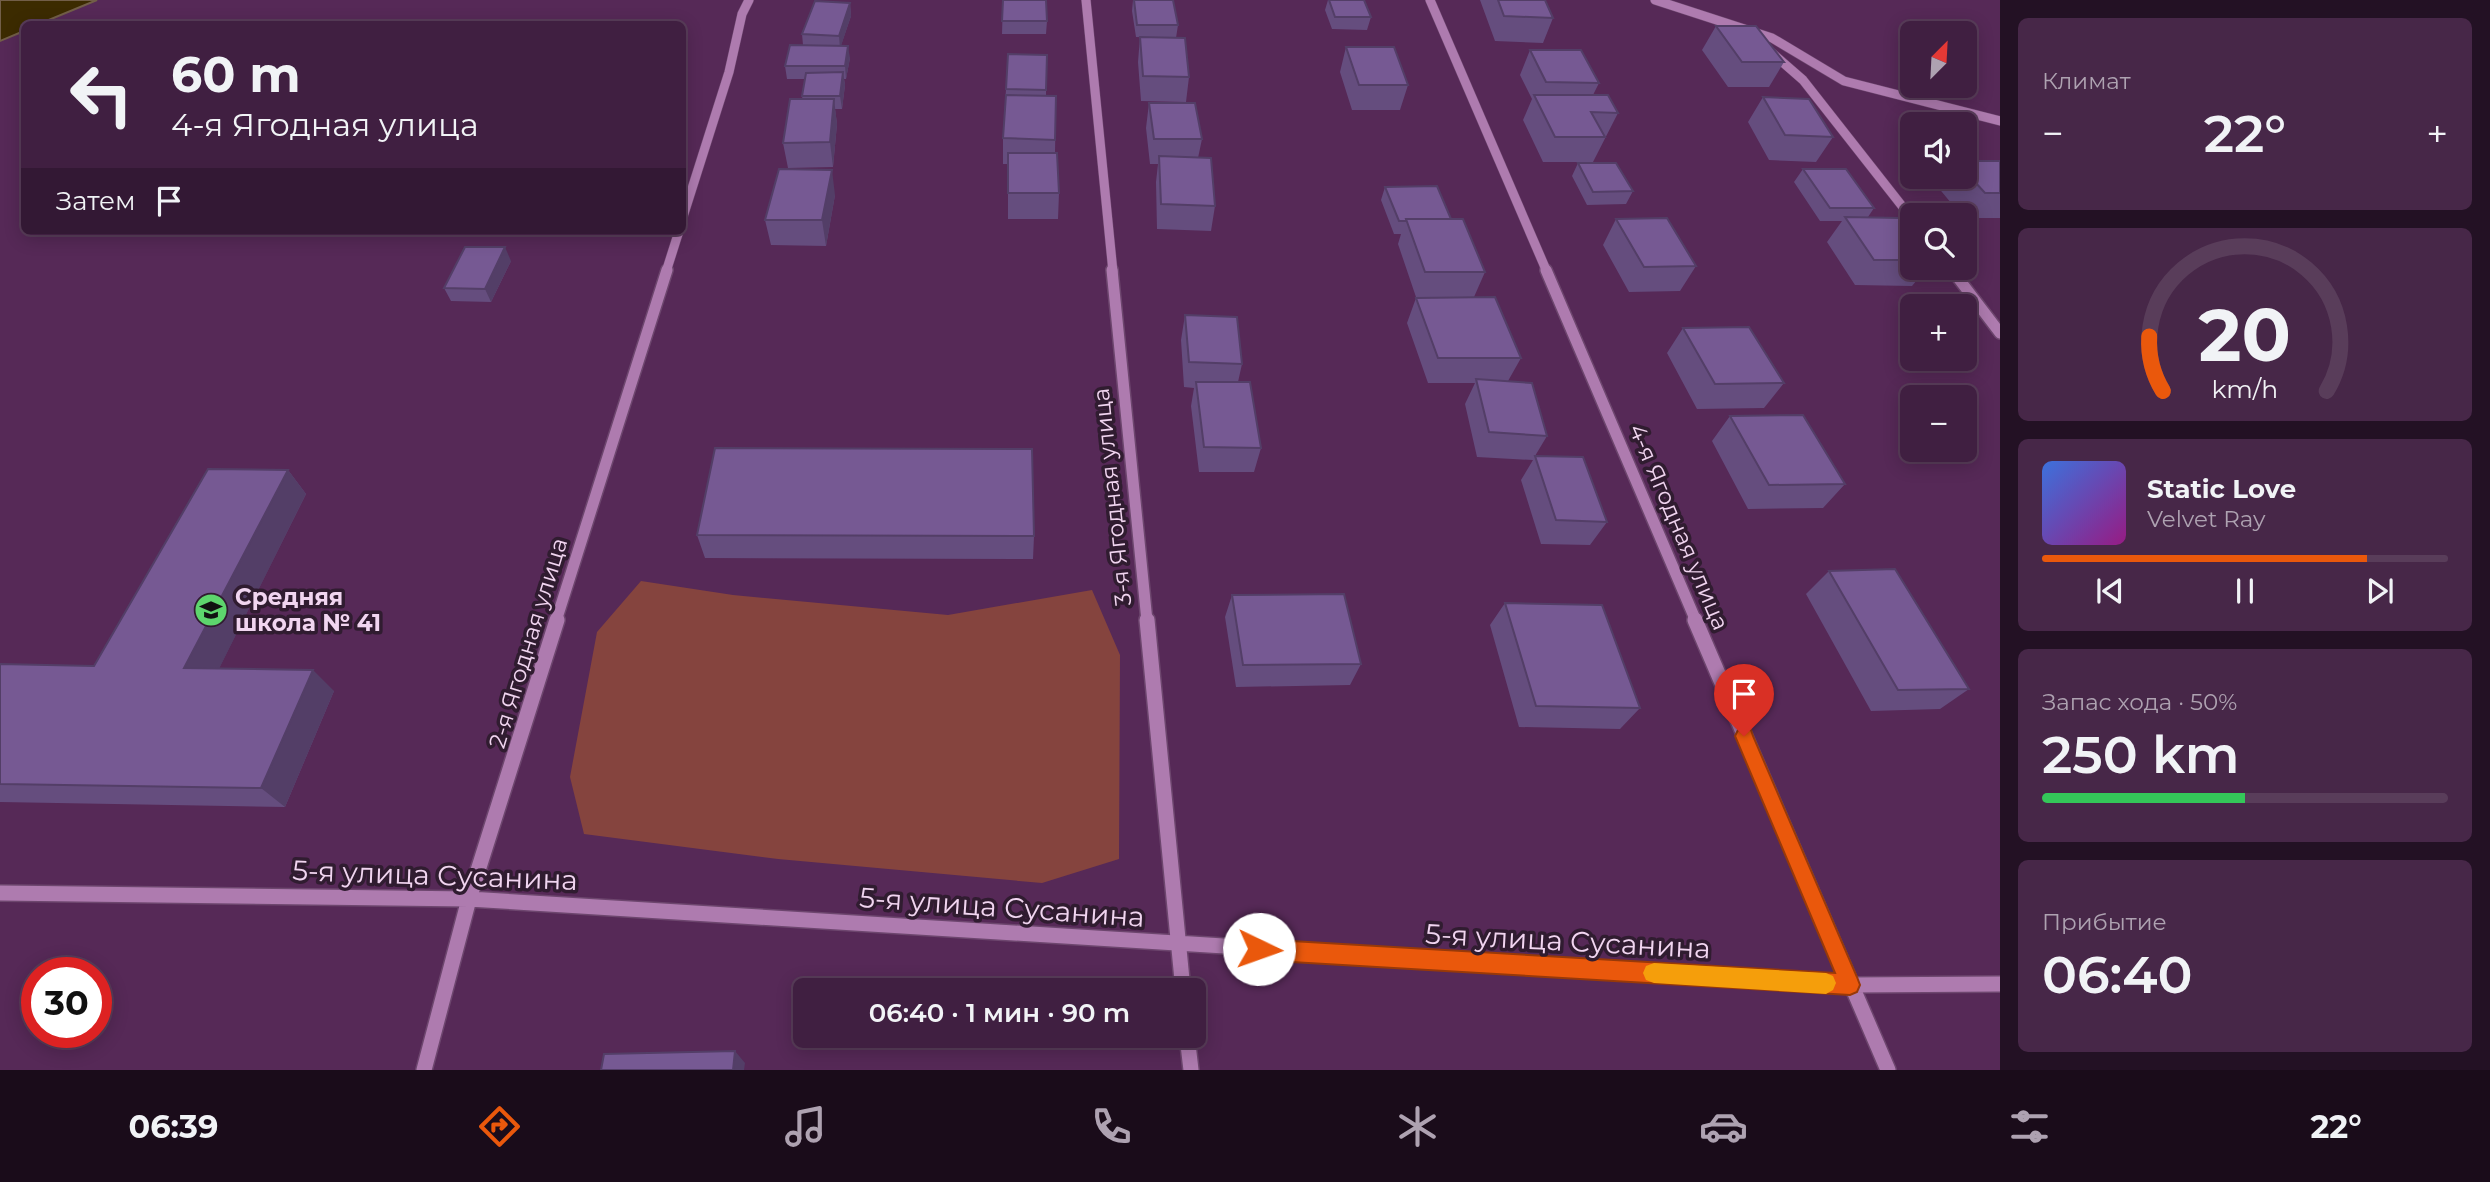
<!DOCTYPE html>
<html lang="ru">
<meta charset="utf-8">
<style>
:root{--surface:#401f41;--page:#472748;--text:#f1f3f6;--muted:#aea2b1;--line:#593d5a;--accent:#ea580c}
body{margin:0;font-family:Montserrat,sans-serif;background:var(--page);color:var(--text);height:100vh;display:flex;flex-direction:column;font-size:26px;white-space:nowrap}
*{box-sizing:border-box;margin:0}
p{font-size:23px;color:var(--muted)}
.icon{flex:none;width:38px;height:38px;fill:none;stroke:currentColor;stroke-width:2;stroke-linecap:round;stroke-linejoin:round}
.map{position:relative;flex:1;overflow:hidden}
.drawer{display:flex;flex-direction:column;gap:18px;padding:18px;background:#231124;width:490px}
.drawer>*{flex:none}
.guide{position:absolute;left:21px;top:21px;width:665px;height:214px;border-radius:10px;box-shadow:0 4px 18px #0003,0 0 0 2px var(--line);background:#401f41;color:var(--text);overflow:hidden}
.needle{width:46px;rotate:24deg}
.fabs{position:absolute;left:1900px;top:21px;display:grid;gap:14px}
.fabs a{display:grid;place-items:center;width:77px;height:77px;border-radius:10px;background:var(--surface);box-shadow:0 4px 18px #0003,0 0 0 2px var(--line);font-size:35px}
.speed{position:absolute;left:21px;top:957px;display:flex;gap:14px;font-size:35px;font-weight:700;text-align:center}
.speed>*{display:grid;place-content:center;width:91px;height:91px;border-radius:50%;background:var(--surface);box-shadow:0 4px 18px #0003,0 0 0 2px var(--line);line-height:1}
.speed .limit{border:10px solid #d22;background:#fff;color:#111}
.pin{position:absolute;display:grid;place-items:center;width:60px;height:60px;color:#fff;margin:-72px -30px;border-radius:50% 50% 50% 0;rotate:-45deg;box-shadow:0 0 7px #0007}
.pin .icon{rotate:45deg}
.me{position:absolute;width:77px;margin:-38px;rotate:93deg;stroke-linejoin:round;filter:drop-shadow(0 0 5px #0008)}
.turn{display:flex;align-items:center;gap:24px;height:147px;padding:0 35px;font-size:32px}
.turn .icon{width:91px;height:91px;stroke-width:2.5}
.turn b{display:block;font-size:49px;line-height:60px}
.then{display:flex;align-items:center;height:66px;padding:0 35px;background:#0003;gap:14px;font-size:26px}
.big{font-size:52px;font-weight:600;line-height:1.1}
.drawer .card{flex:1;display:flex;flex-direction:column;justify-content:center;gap:10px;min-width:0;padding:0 24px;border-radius:10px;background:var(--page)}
.drawer .dial{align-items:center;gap:0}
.dial svg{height:182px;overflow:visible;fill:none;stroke:var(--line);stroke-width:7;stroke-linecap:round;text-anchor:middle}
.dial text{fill:var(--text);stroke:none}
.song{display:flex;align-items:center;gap:21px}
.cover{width:84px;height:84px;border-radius:10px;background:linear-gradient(135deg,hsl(220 70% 55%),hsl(310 70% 35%))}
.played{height:7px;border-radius:4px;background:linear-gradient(90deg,var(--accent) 80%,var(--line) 80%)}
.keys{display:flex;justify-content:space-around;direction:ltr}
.heat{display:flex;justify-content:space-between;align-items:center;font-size:38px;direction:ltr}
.charge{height:10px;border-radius:5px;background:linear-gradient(90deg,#34c759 50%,var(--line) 0)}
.trip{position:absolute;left:793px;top:978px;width:413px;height:70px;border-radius:10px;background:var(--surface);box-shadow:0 4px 18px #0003,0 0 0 2px var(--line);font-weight:600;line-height:70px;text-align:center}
.tabs{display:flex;height:112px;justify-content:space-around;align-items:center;background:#1a0c1a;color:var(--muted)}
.tabs .icon{width:49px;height:49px}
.tabs .current{color:var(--accent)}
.tabs b{font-size:32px;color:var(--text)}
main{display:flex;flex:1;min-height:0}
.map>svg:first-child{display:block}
.green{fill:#85443e}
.water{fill:#3c2b00;stroke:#725e48;stroke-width:2}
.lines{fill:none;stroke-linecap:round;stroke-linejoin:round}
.minor-far2-casing{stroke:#6d466e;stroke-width:10}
.minor-far1-casing{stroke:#6d466e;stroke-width:14}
.minor-casing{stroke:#6d466e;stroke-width:18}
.minor-far2{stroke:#ae7baf;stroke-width:9}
.minor-far1{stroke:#ae7baf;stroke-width:11}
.minor{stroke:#ae7baf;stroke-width:15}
.wall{fill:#654d7e}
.shaded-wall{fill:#533e67}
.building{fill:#765993;stroke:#533e67;stroke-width:2}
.route{fill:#ea580c;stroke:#983908;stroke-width:2}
.slow{fill:#f59e0b}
.labels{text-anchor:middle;stroke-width:7;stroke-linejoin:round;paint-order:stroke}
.street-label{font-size:23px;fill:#f1d5f0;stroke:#301c30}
.poi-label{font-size:23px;font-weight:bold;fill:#f1d5f0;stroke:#301c30;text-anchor:start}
.near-street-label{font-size:28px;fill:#f1d5f0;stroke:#301c30}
</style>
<main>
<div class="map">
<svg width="2000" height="1070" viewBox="0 0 2000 1070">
<rect width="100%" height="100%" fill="#562957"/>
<path class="green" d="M 641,581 L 733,595 L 948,615 L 1092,590 L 1120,655 L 1119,859 L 1042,883 L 778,859 L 584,834 L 570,777 L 597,632 Z"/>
<path class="water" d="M 0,0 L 97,0 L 39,24 L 24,24 L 24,31 L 0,41 Z"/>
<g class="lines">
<defs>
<path id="minor-far2" d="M 1086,0 L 1113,272
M 1430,0 L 1547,272
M 1655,0 L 1772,38 L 1844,81 L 2000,121
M 1772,53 L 1803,80 L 1913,220
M 682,220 L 729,72 L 742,14 L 749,0
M 1950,268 L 1953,272
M 666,272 L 679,231"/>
<path id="minor-far1" d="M 1112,270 L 1147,621
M 1546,270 L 1696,621
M 1952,270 L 2000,333
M 556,621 L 667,270"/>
<path id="minor" d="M 1147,620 L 1183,990
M 1695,620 L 1888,1070
M 0,893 L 469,899 L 1850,985 L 2000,984
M 1187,1036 L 1191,1070
M 424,1070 L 469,899 L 557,620"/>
</defs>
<use href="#minor-far2" class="minor-far2-casing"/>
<use href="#minor-far1" class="minor-far1-casing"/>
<use href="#minor" class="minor-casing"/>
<use href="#minor-far2" class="minor-far2"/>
<use href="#minor-far1" class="minor-far1"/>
<use href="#minor" class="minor"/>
</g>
<path class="wall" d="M 1003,0 L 1047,21 L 1046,34 L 1002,34 Z
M 1133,0 L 1178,25 L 1176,38 L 1136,37 L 1132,11 Z
M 1328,0 L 1364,0 L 1371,17 L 1367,30 L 1332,29 L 1325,10 Z
M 1480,0 L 1545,0 L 1553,18 L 1543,43 L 1495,41 Z
M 850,3 L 851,16 L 841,45 L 850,58 L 846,79 L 844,79 L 845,85 L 842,109 L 835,109 L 837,124 L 833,167 L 788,168 L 783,143 L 802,99 L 805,79 L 787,79 L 785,66 L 803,45 L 802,34 Z
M 1716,26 L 1784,62 L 1769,87 L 1728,87 L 1702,50 Z
M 1140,37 L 1189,77 L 1186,102 L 1141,101 L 1138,62 Z
M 1346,47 L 1408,85 L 1400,110 L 1352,110 L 1340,72 Z
M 1530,50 L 1599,83 L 1593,95 L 1618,113 L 1593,162 L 1543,162 L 1523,120 L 1532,99 L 1520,75 Z
M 1006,89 L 1046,90 L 1046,96 L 1056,96 L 1055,153 L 1059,193 L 1058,219 L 1008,219 L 1008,164 L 1003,164 L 1003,138 Z
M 1763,97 L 1833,137 L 1816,162 L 1769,160 L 1748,122 Z
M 1149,103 L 1202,139 L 1198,158 L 1215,206 L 1211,231 L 1157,229 L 1156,182 L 1158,164 L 1150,164 L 1146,128 Z
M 1965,161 L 2000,161 L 2000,218 L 1965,218 L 1965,215 L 1961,215 L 1937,186 L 1944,177 L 1965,177 Z
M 1578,163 L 1633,191 L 1626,204 L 1587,205 L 1572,176 Z
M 1803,169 L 1874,208 L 1868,217 L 1913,233 L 1913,268 L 1927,268 L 1912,286 L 1855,285 L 1827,242 L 1842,221 L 1820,221 L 1794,182 Z
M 1385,187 L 1451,219 L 1485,272 L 1474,297 L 1416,297 L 1398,244 L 1401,234 L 1394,234 L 1381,200 Z
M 835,195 L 826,246 L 771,245 L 765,220 Z
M 1616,219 L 1696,266 L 1680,291 L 1629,292 L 1603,245 Z
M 511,261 L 491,302 L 451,301 L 444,288 Z
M 1416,298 L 1521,358 L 1508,381 L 1547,436 L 1535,456 L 1607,522 L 1590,545 L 1541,544 L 1521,480 L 1533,460 L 1477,457 L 1465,404 L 1475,383 L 1428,383 L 1407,323 Z
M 1185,315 L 1242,364 L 1238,382 L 1261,448 L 1254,472 L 1199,472 L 1191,406 L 1194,388 L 1184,387 L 1181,340 Z
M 1683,328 L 1784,383 L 1764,408 L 1697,409 L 1667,353 Z
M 1730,416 L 1845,484 L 1823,508 L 1748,509 L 1712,441 Z
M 288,470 L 306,494 L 219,668 L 334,691 L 285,807 L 0,802 L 0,664 L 94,666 Z
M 697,535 L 1034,536 L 1033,559 L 705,558 Z
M 1829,571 L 1969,689 L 1940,709 L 1871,711 L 1806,594 Z
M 1232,595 L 1361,664 L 1350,685 L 1236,687 L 1225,617 Z
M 1505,603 L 1640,708 L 1620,729 L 1519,727 L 1490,625 Z"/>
<path class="shaded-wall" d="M 850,3 L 851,16 L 840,49 L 839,36 Z
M 848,46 L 850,58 L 846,79 L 845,66 Z
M 843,72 L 845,85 L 842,109 L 840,96 Z
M 834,99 L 837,124 L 833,167 L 830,142 Z
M 832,170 L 835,195 L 826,246 L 822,220 Z
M 505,247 L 511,261 L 491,302 L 485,289 Z
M 288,470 L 306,494 L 209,689 L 184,668 Z
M 313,670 L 334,691 L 285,807 L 261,788 Z
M 735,1051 L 745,1063 L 744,1070 L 733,1070 Z"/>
<path class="building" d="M 1003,0 L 1046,0 L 1047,21 L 1002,21 Z
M 1134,0 L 1173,0 L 1178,25 L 1137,25 Z
M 1329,0 L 1364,0 L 1371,17 L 1335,17 Z
M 1498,0 L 1545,0 L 1553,18 L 1504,16 Z
M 815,1 L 850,3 L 839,36 L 802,34 Z
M 1716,26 L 1756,26 L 1784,62 L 1742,62 Z
M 1140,37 L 1185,38 L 1189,77 L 1143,76 Z
M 790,45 L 848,46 L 845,66 L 785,66 Z
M 1346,47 L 1394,47 L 1408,85 L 1359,85 Z
M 1530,50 L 1581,50 L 1599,83 L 1546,82 Z
M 1008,54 L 1047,55 L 1046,90 L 1006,89 Z
M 843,72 L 840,96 L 802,96 L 806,73 Z
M 1006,95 L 1056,96 L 1055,140 L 1003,138 Z
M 1534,95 L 1608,95 L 1618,113 L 1591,112 L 1605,137 L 1555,137 Z
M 1763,97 L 1809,99 L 1833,137 L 1785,135 Z
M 790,99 L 834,99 L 830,142 L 783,143 Z
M 1149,103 L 1195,103 L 1202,139 L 1154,139 Z
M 1008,153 L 1057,153 L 1059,193 L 1008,193 Z
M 1159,156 L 1211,158 L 1215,206 L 1161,204 Z
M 1965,161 L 2000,161 L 2000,193 L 1985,193 L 1965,171 Z
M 1578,163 L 1616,163 L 1633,191 L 1593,192 Z
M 779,169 L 832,170 L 822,220 L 765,220 Z
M 1803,169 L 1846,169 L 1874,208 L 1830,208 Z
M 1437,186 L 1451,219 L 1406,219 L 1406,221 L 1399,221 L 1385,187 Z
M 1845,217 L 1901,218 L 1913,233 L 1913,260 L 1874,260 Z
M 1667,218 L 1696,266 L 1644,267 L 1616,219 Z
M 1406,219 L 1463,219 L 1485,272 L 1425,272 Z
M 465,247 L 505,247 L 485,289 L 444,288 Z
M 1495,297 L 1521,358 L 1438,358 L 1416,298 Z
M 1185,315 L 1237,317 L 1242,364 L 1189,362 Z
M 1749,327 L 1784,383 L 1715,384 L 1683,328 Z
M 1476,379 L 1532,383 L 1547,436 L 1489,432 Z
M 1196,382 L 1250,382 L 1261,448 L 1204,447 Z
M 1803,415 L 1845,484 L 1769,485 L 1730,416 Z
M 715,448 L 1032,449 L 1034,536 L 697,535 Z
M 1535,456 L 1583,457 L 1607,522 L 1556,520 Z
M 208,469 L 288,470 L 184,668 L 313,670 L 261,788 L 0,784 L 0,664 L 94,666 Z
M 1895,569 L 1969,689 L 1898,690 L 1829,571 Z
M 1344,594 L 1361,664 L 1243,665 L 1232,595 Z
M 1505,603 L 1602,605 L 1640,708 L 1536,706 Z
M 735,1051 L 733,1070 L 601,1070 L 604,1054 Z"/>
<path class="route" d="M 1744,727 L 1751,730 L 1753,736 L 1857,977 L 1860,985 L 1857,992 L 1850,995 L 1259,960 L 1252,957 L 1249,949 L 1252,942 L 1259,939 L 1835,973 L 1735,736 L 1738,730 Z"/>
<path class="slow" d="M 1654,963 L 1826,973 L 1833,976 L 1836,983 L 1833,990 L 1826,994 L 1654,983 L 1646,980 L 1643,973 L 1646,966 Z"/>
<defs>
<symbol id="school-disc" viewBox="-11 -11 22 22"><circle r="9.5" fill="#5dd56d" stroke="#301c30"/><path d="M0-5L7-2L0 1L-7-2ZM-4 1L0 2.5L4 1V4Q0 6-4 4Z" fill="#111"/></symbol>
</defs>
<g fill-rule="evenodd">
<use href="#school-disc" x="192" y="591" width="38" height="38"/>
</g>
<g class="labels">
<g class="street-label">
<text transform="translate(1112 497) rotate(-96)" y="8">3-я Ягодная улица</text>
<text transform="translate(1679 527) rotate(67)" y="8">4-я Ягодная улица</text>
<text transform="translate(528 643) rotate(-73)" y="8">2-я Ягодная улица</text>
</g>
<g class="poi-label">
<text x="235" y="605">Средняя<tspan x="235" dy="26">школа № 41</tspan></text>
</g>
<g class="near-street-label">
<text transform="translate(435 875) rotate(2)" y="10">5-я улица Сусанина</text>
<text transform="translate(1002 907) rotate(4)" y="10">5-я улица Сусанина</text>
<text transform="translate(1568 941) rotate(3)" y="10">5-я улица Сусанина</text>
</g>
</g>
</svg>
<div class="fabs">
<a><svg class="needle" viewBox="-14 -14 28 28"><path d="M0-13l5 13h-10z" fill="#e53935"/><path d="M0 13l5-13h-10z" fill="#aea2b1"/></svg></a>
<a><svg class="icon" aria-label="sound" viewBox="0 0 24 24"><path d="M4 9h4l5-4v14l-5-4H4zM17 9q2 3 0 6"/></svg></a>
<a><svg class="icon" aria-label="search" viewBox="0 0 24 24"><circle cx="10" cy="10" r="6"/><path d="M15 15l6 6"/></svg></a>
<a>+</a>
<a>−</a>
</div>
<div class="speed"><div class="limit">30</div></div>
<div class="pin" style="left:1744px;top:736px;background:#d93025"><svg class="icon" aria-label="arrive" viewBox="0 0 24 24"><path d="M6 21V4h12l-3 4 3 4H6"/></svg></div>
<svg class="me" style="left:1259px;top:949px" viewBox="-20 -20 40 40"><circle r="19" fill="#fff"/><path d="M0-13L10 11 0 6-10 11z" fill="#ea580c"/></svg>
<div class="trip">06:40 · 1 мин · 90 m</div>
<div class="guide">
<div class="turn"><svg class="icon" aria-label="left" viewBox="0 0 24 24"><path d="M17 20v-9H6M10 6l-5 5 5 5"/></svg><div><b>60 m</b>4-я Ягодная улица</div></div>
<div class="then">Затем<svg class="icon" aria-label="arrive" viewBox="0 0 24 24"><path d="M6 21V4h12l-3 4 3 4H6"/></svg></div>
</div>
</div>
<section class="drawer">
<div class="card"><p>Климат</p>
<div class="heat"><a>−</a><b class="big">22°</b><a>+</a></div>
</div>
<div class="card dial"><svg viewBox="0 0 100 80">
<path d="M14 69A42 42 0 1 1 86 69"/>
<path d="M14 69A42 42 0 0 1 8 45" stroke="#ea580c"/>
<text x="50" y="56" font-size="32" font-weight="700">20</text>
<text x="50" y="72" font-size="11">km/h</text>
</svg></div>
<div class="card">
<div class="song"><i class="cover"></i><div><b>Static Love</b><p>Velvet Ray</p></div></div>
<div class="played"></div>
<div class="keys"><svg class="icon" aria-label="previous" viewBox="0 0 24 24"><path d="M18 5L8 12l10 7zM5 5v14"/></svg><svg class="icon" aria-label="pause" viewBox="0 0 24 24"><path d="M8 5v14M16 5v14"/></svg><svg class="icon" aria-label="next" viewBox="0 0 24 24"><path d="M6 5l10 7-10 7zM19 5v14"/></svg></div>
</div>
<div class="card"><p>Запас хода · 50%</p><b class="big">250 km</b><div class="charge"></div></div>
<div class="card"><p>Прибытие</p><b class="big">06:40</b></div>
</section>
</main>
<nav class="tabs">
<b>06:39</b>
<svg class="icon current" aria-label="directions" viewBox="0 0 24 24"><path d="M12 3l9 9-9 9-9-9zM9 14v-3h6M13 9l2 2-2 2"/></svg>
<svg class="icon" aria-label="music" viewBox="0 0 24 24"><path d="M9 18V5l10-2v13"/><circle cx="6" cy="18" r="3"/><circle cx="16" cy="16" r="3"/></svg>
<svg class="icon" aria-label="phone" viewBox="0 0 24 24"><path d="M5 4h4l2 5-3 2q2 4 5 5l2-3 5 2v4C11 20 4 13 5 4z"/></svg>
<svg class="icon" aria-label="climate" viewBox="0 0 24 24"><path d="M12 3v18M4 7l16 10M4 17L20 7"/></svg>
<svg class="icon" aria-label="car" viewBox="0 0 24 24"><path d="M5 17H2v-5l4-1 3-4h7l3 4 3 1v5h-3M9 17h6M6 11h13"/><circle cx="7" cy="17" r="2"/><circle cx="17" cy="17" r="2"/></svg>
<svg class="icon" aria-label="filters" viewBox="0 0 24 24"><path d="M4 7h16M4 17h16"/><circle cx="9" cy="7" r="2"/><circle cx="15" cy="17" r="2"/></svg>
<b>22°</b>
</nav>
